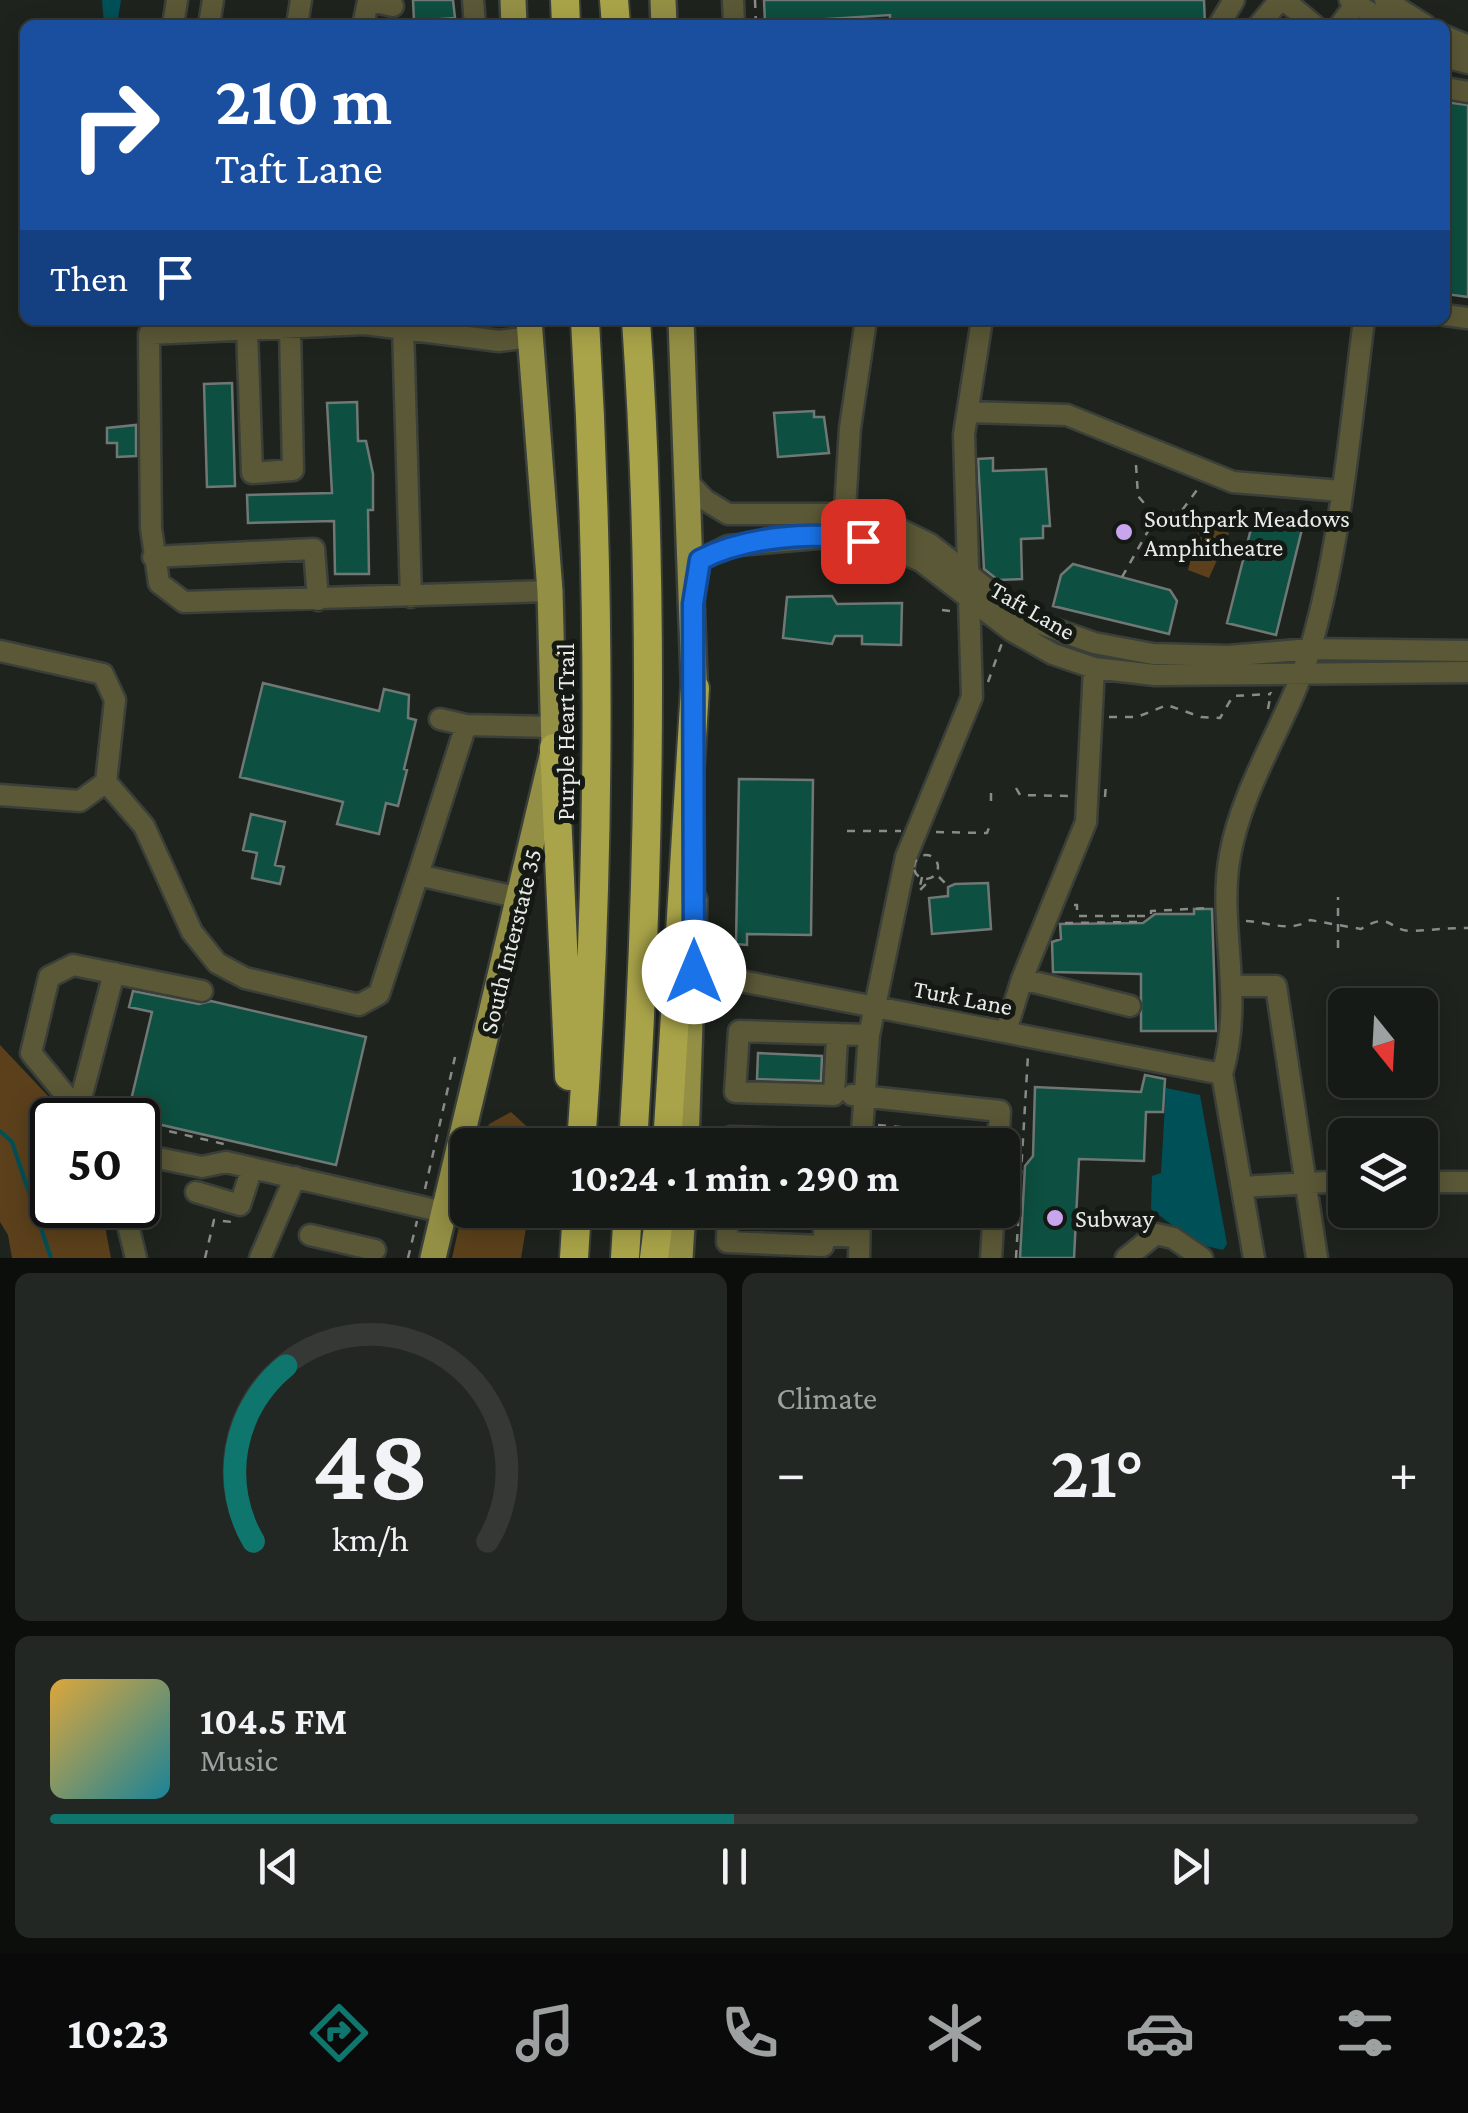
<!DOCTYPE html>
<meta charset="utf-8">
<style>
:root{--surface:#161a16;--page:#232723;--text:#f1f3f6;--muted:#9ea1a1;--line:#353835;--accent:#0f766e}
body{margin:0;font-family:"Crimson Pro",serif;background:var(--page);color:var(--text);height:100vh;display:flex;flex-direction:column;font-size:38px;white-space:nowrap}
*{box-sizing:border-box;margin:0}
p{font-size:32px;color:var(--muted)}
.icon{flex:none;width:55px;height:55px;fill:none;stroke:currentColor;stroke-width:2;stroke-linecap:round;stroke-linejoin:round}
.map{position:relative;height:1258px;overflow:hidden}
.details{display:flex;flex-direction:column;gap:15px;padding:15px;background:#0c0e0c;flex:1}
.details>*{flex:none}
.banner{position:absolute;left:20px;top:20px;width:1430px;height:305px;border-radius:15px;box-shadow:0 5px 25px #0003,0 0 0 2px var(--line);background:#1a4fa0;color:#fff;overflow:hidden}
.needle{width:65px;rotate:162deg}
.controls{position:absolute;left:1328px;top:988px;display:grid;gap:20px}
.controls a{display:grid;place-items:center;width:110px;height:110px;border-radius:15px;background:var(--surface);box-shadow:0 5px 25px #0003,0 0 0 2px var(--line);font-size:50px}
.speed{position:absolute;left:30px;top:1098px;display:flex;gap:20px;font-size:50px;font-weight:700;text-align:center}
.speed>*{display:grid;place-content:center;width:130px;height:130px;border-radius:50%;background:var(--surface);box-shadow:0 5px 25px #0003,0 0 0 2px var(--line);line-height:1}
.speed .limit{border:5px solid #111;border-radius:15px;background:#fff;color:#111}
.pin{position:absolute;display:grid;place-items:center;width:85px;height:85px;color:#fff;margin:-42px;border-radius:20px;box-shadow:0 5px 15px #0006}
.me{position:absolute;width:110px;margin:-55px;rotate:0deg;stroke-linejoin:round;filter:drop-shadow(0 0 8px #0008)}
.turn{display:flex;align-items:center;gap:35px;height:210px;padding:0 30px;font-size:45px}
.turn .icon{width:130px;height:130px;stroke-width:2.5}
.turn b{display:block;font-size:70px;line-height:85px}
.then{display:flex;align-items:center;height:95px;padding:0 30px;background:#0003;gap:20px;font-size:38px}
.big{font-size:75px;font-weight:700;line-height:1.1}
.details .card{flex:1;display:flex;flex-direction:column;justify-content:center;gap:15px;min-width:0;padding:0 35px;border-radius:15px;background:var(--page)}
.details .dial{align-items:center;gap:0}
.dial svg{height:260px;overflow:visible;fill:none;stroke:var(--line);stroke-width:7;stroke-linecap:round;text-anchor:middle}
.dial text{fill:var(--text);stroke:none}
.song{display:flex;align-items:center;gap:30px}
.cover{width:120px;height:120px;border-radius:15px;background:linear-gradient(135deg,hsl(40 70% 55%),hsl(190 70% 35%))}
.played{height:10px;border-radius:5px;background:linear-gradient(90deg,var(--accent) 50%,var(--line) 50%)}
.keys{display:flex;justify-content:space-around;direction:ltr}
.heat{display:flex;justify-content:space-between;align-items:center;font-size:55px;direction:ltr}
.details .tiles{flex:1;display:grid;gap:15px;grid-template-columns:1fr 1fr}
.card:last-child{grid-column:span 2}
.trip{position:absolute;left:450px;top:1128px;width:570px;height:100px;border-radius:15px;background:var(--surface);box-shadow:0 5px 25px #0003,0 0 0 2px var(--line);font-weight:700;line-height:100px;text-align:center}
.menu{display:flex;height:160px;justify-content:space-around;align-items:center;background:#090a09;color:var(--muted)}
.menu .icon{width:70px;height:70px}
.menu .on{color:var(--accent)}
.menu b{font-size:45px;color:var(--text)}
.map>svg:first-child{display:block}
.green{fill:#5b401b}
.water{fill:#005058}
.lines{fill:none;stroke-linecap:round;stroke-linejoin:round}
.stream{stroke:#005058;stroke-width:4}
.building{fill:#0d4f40;stroke:#6f7875;stroke-width:2.5}
.minor-casing{stroke:#3a3f39;stroke-width:25}
.major-casing{stroke:#3a3f39;stroke-width:30}
.highway-casing{stroke:#3a3f39;stroke-width:32}
.path{stroke:#888b87;stroke-width:2.5;stroke-dasharray:8 8;stroke-linecap:butt}
.minor{stroke:#5a5836;stroke-width:20}
.major{stroke:#938f45;stroke-width:25}
.highway{stroke:#a9a449;stroke-width:28}
.route-casing{stroke:#114b97;stroke-width:25}
.route{stroke:#1a73e8;stroke-width:18}
.poi-dot{fill:#c9a5ee;stroke:#151914;stroke-width:4}
.labels{text-anchor:middle;stroke-width:10;stroke-linejoin:round;paint-order:stroke}
.poi-label{font-size:25px;fill:#e7eae6;stroke:#151914;text-anchor:start}
.street-label{font-size:25px;fill:#e7eae6;stroke:#151914}
</style>
<div class="map">
<svg width="1468" height="1258" viewBox="0 0 1468 1258">
<rect width="100%" height="100%" fill="#1e231d"/>
<path class="green" d="M 1201,522 L 1229,533 L 1209,578 L 1188,570 Z
M 0,1045 L 50,1098 L 63,1120 L 52,1120 L 52,1205 L 101,1205 L 111,1258 L 12,1258 L 8,1235 L 0,1222 Z
M 511,1112 L 533,1132 L 532,1145 L 482,1145 L 489,1124 Z
M 467,1191 L 468,1210 L 529,1210 L 521,1258 L 452,1258 Z"/>
<path class="water" d="M 102,0 L 121,0 L 117,25 L 104,25 Z
M 1166,1088 L 1200,1095 L 1227,1244 L 1223,1250 L 1197,1244 L 1151,1209 L 1152,1176 L 1161,1173 Z"/>
<g class="lines">
<path class="stream" d="M 0,1131 L 12,1142 L 51,1258"/>
</g>
<path class="building" d="M 413,0 L 453,0 L 455,18 L 414,21 Z
M 764,0 L 1204,0 L 1205,25 L 890,25 L 890,15 L 765,23 Z
M 1445,102 L 1468,105 L 1468,297 L 1445,294 Z
M 232,383 L 235,486 L 207,487 L 204,384 Z
M 357,402 L 358,441 L 366,441 L 373,474 L 373,510 L 368,510 L 369,574 L 335,574 L 334,521 L 248,523 L 247,495 L 332,493 L 327,403 Z
M 814,411 L 814,417 L 824,417 L 829,453 L 778,457 L 774,413 Z
M 136,425 L 136,456 L 117,457 L 117,443 L 107,443 L 107,428 Z
M 993,458 L 993,471 L 1046,469 L 1050,526 L 1043,526 L 1043,538 L 1021,539 L 1022,579 L 998,580 L 984,569 L 978,459 Z
M 1256,509 L 1304,521 L 1276,635 L 1227,623 Z
M 1073,564 L 1170,590 L 1177,601 L 1169,634 L 1053,606 L 1061,575 Z
M 832,596 L 837,604 L 902,603 L 901,645 L 862,644 L 862,636 L 835,636 L 832,644 L 783,638 L 787,597 Z
M 263,683 L 379,711 L 384,689 L 409,695 L 408,718 L 416,720 L 404,769 L 407,770 L 398,806 L 386,803 L 379,834 L 337,824 L 343,802 L 240,777 Z
M 739,779 L 813,780 L 811,935 L 747,934 L 747,945 L 736,944 Z
M 251,814 L 285,822 L 275,865 L 284,867 L 280,884 L 252,878 L 257,853 L 243,850 Z
M 988,883 L 991,929 L 932,934 L 929,898 L 948,896 L 948,887 L 955,884 Z
M 1194,909 L 1212,909 L 1216,1031 L 1141,1031 L 1141,974 L 1053,972 L 1052,942 L 1061,939 L 1060,924 L 1143,923 L 1155,914 L 1194,914 Z
M 133,991 L 199,1004 L 211,1001 L 366,1037 L 336,1165 L 127,1117 L 152,1012 L 129,1007 Z
M 758,1053 L 822,1056 L 821,1081 L 757,1079 Z
M 1145,1075 L 1165,1079 L 1163,1112 L 1146,1112 L 1144,1161 L 1079,1159 L 1074,1258 L 1020,1258 L 1025,1166 L 1033,1156 L 1035,1087 L 1141,1092 Z"/>
<g class="lines">
<defs>
<path id="minor" d="M 368,0 L 393,6
M 473,0 L 475,25
M 733,0 L 734,25
M 1284,0 L 1314,25
M 1350,0 L 1390,25
M 1385,0 L 1425,25
M 173,25 L 177,0
M 209,25 L 213,0
M 297,25 L 301,0
M 363,25 L 368,2
M 1219,25 L 1234,0
M 1259,25 L 1280,0
M 1340,25 L 1359,0
M 1445,36 L 1468,46
M 1445,57 L 1468,63
M 1445,88 L 1468,92
M 1445,315 L 1468,318
M 365,320 L 365,324 L 499,341 L 530,337
M 365,324 L 149,334 L 151,528 L 159,583 L 184,602 L 550,591
M 403,327 L 411,597
M 247,329 L 252,473 L 293,470 L 290,328
M 968,412 L 1067,415 L 1233,482 L 1341,491
M 687,481 L 705,500 L 728,514 L 847,514 L 889,524 L 930,544 L 1024,618 L 1094,643 L 1153,654 L 1228,656 L 1310,649 L 1468,651
M 844,524 L 850,428 L 866,320
M 153,557 L 314,549 L 318,600
M 696,582 L 700,560 L 728,546 L 840,536 L 886,546 L 921,561 L 1012,631 L 1053,654 L 1094,668 L 1155,675 L 1468,672
M 0,651 L 103,674 L 115,700 L 106,782 L 80,801 L 0,795
M 440,719 L 466,725 L 553,727
M 466,725 L 418,875 L 520,898
M 106,782 L 144,826 L 192,932 L 217,963 L 245,978 L 359,1005 L 379,994 L 418,875
M 694,972 L 1222,1074
M 1022,979 L 1130,1006
M 1233,986 L 1276,986 L 1317,1258
M 1006,1031 L 1022,979 L 1086,822 L 1094,668
M 837,1037 L 834,1095 L 735,1092 L 739,1031 L 869,1035
M 1222,1074 C 1245,997 1217,925 1230,855 C 1243,783 1289,720 1310,650 C 1341,544 1350,429 1364,320
M 1222,1074 L 1254,1258
M 852,1095 L 1000,1111 L 998,1145
M 78,1110 L 114,973
M 86,1120 L 31,1053 L 49,977 L 73,965 L 202,991
M 731,1145 L 731,1137 L 830,1140 L 830,1145
M 861,1145 L 869,1035 L 906,857 L 972,697 L 964,434 L 982,320
M 138,1154 L 202,1167 L 226,1162 L 444,1212
M 1420,1182 L 1468,1182
M 1242,1187 L 1345,1181
M 196,1192 L 240,1205 L 252,1168
M 123,1205 L 136,1258
M 728,1210 L 727,1242 L 823,1246 L 824,1235
M 826,1210 L 824,1235 L 859,1237
M 310,1235 L 375,1250
M 260,1258 L 295,1177
M 859,1258 L 860,1210
M 991,1258 L 994,1210
M 1126,1258 L 1156,1234 L 1173,1238 L 1202,1258"/>
<path id="major" d="M 513,0 L 514,25
M 663,0 L 664,25
M 681,320 L 695,705
M 686,1145 L 694,900
M 433,1258 L 554,748 L 550,591 L 529,320
M 680,1258 L 683,1210"/>
<path id="highway" d="M 565,0 L 566,25
M 614,0 L 616,25
M 554,748 L 569,1076
M 581,1145 C 601,871 601,594 585,320
M 633,1145 C 650,871 655,594 636,320
M 667,1145 L 695,688
M 574,1258 L 577,1210
M 625,1258 L 628,1210
M 654,1258 L 660,1210"/>
</defs>
<use href="#minor" class="minor-casing"/>
<use href="#major" class="major-casing"/>
<use href="#highway" class="highway-casing"/>
<path class="path" d="M 755,0 L 756,25
M 1136,465 L 1138,496 L 1155,516
M 1122,577 L 1156,517 L 1183,509 L 1197,490
M 942,610 L 951,611
M 988,682 L 1002,643
M 1268,709 L 1271,692
M 1109,717 L 1137,717 L 1167,705 L 1201,717 L 1220,718 L 1233,696 L 1271,694
M 1016,788 L 1020,795 L 1068,796
M 1105,797 L 1106,784
M 991,801 L 991,789 L 995,789
M 847,831 L 901,831
M 936,832 L 987,833 L 991,822
M914 867a12 12 0 1 1 24 0a12 12 0 1 1-24 0Z
M 922,877 L 919,891 L 928,882
M 939,877 L 949,887
M 1137,916 L 1151,916 L 1151,911 L 1208,908
M 1246,921 C 1268,922 1290,933 1310,920 L 1361,929 C 1391,910 1389,931 1411,931 C 1430,930 1449,928 1468,928
M 1065,923 L 1137,922 L 1137,916 L 1077,916 L 1077,905 L 1072,905
M 1338,948 L 1338,897
M 138,1124 L 224,1144
M 878,1125 L 982,1135
M 425,1189 L 455,1057
M 749,1210 L 749,1222 L 808,1223
M 205,1258 L 214,1220 L 232,1222
M 408,1258 L 417,1221
M 1016,1258 L 1028,1055"/>
<use href="#minor" class="minor"/>
<use href="#major" class="major"/>
<use href="#highway" class="highway"/>
</g>
<g class="lines">
<defs>
<path id="route" d="M 694,972 L 693,604 L 700,560 C 744,537 815,530 863,541"/>
</defs>
<use href="#route" class="route-casing"/>
<use href="#route" class="route"/>
</g>
<g class="poi-dot">
<circle cx="1124" cy="532" r="10"/>
<circle cx="1055" cy="1218" r="10"/>
</g>
<g class="labels">
<g class="poi-label">
<text x="1144" y="527">Southpark Meadows<tspan x="1144" dy="29">Amphitheatre</tspan></text>
<text x="1075" y="1227">Subway</text>
</g>
<g class="street-label">
<text transform="translate(1033 610) rotate(30)" y="9">Taft Lane</text>
<text transform="translate(565 732) rotate(-90)" y="9">Purple Heart Trail</text>
<text transform="translate(510 941) rotate(-76)" y="9">South Interstate 35</text>
<text transform="translate(963 997) rotate(11)" y="9">Turk Lane</text>
</g>
</g>
</svg>
<div class="controls">
<a><svg class="needle" viewBox="-14 -14 28 28"><path d="M0-13l5 13h-10z" fill="#e53935"/><path d="M0 13l5-13h-10z" fill="#9ea1a1"/></svg></a>
<a><svg class="icon" aria-label="layers" viewBox="0 0 24 24"><path d="M12 4l9 5-9 5-9-5zM3 14l9 5 9-5"/></svg></a>
</div>
<div class="speed"><div class="limit">50</div></div>
<div class="pin" style="left:863px;top:541px;background:#d93025"><svg class="icon" aria-label="arrive" viewBox="0 0 24 24"><path d="M6 21V4h12l-3 4 3 4H6"/></svg></div>
<svg class="me" style="left:694px;top:972px" viewBox="-20 -20 40 40"><circle r="19" fill="#fff"/><path d="M0-13L10 11 0 6-10 11z" fill="#1a73e8"/></svg>
<div class="trip">10:24 · 1 min · 290 m</div>
<div class="banner">
<div class="turn"><svg class="icon" aria-label="right" viewBox="0 0 24 24"><path d="M7 20v-9h11M14 6l5 5-5 5"/></svg><div><b>210 m</b>Taft Lane</div></div>
<div class="then">Then<svg class="icon" aria-label="arrive" viewBox="0 0 24 24"><path d="M6 21V4h12l-3 4 3 4H6"/></svg></div>
</div>
</div>
<section class="details">
<div class="tiles">
<div class="card dial"><svg viewBox="0 0 100 80">
<path d="M14 69A42 42 0 1 1 86 69"/>
<path d="M14 69A42 42 0 0 1 24 15" stroke="#0f766e"/>
<text x="50" y="56" font-size="32" font-weight="700">48</text>
<text x="50" y="72" font-size="11">km/h</text>
</svg></div>
<div class="card"><p>Climate</p>
<div class="heat"><a>−</a><b class="big">21°</b><a>+</a></div>
</div>
<div class="card">
<div class="song"><i class="cover"></i><div><b>104.5 FM</b><p>Music</p></div></div>
<div class="played"></div>
<div class="keys"><svg class="icon" aria-label="previous" viewBox="0 0 24 24"><path d="M18 5L8 12l10 7zM5 5v14"/></svg><svg class="icon" aria-label="pause" viewBox="0 0 24 24"><path d="M8 5v14M16 5v14"/></svg><svg class="icon" aria-label="next" viewBox="0 0 24 24"><path d="M6 5l10 7-10 7zM19 5v14"/></svg></div>
</div>
</div>
</section>
<nav class="menu">
<b>10:23</b>
<svg class="icon on" aria-label="directions" viewBox="0 0 24 24"><path d="M12 3l9 9-9 9-9-9zM9 14v-3h6M13 9l2 2-2 2"/></svg>
<svg class="icon" aria-label="music" viewBox="0 0 24 24"><path d="M9 18V5l10-2v13"/><circle cx="6" cy="18" r="3"/><circle cx="16" cy="16" r="3"/></svg>
<svg class="icon" aria-label="phone" viewBox="0 0 24 24"><path d="M5 4h4l2 5-3 2q2 4 5 5l2-3 5 2v4C11 20 4 13 5 4z"/></svg>
<svg class="icon" aria-label="climate" viewBox="0 0 24 24"><path d="M12 3v18M4 7l16 10M4 17L20 7"/></svg>
<svg class="icon" aria-label="car" viewBox="0 0 24 24"><path d="M5 17H2v-5l4-1 3-4h7l3 4 3 1v5h-3M9 17h6M6 11h13"/><circle cx="7" cy="17" r="2"/><circle cx="17" cy="17" r="2"/></svg>
<svg class="icon" aria-label="filters" viewBox="0 0 24 24"><path d="M4 7h16M4 17h16"/><circle cx="9" cy="7" r="2"/><circle cx="15" cy="17" r="2"/></svg>
</nav>
